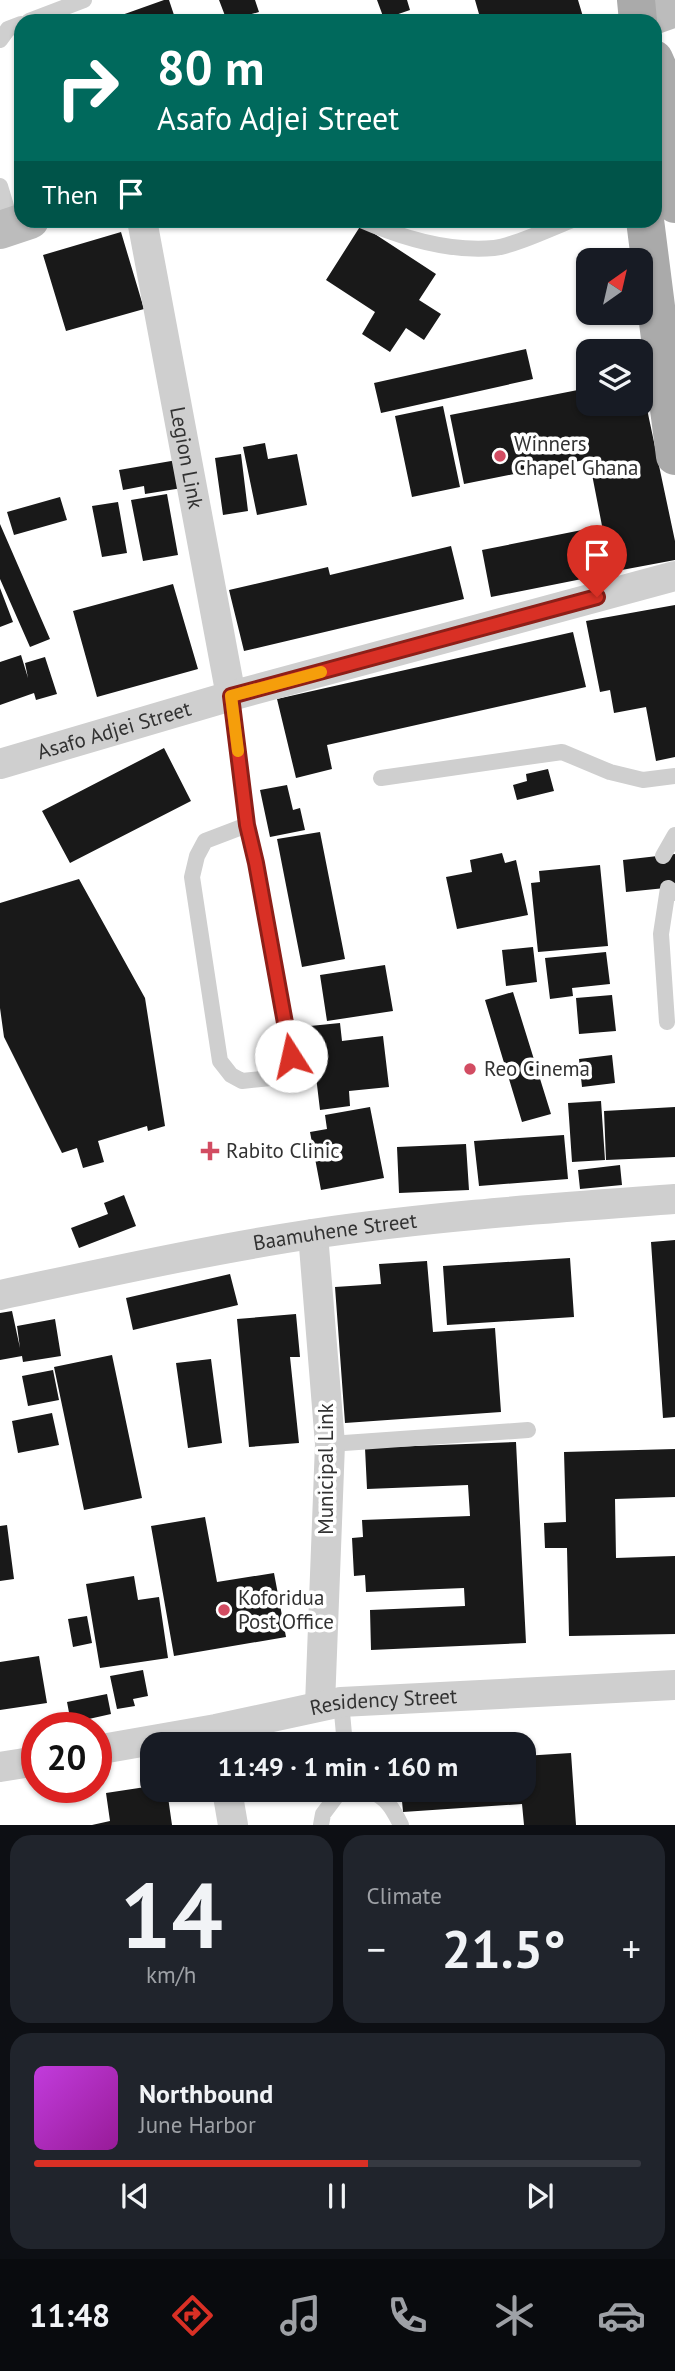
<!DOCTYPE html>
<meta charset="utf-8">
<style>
:root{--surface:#171b24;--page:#20242c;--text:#f1f3f6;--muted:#9ea1a6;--line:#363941;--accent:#d93025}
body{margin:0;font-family:"PT Sans",sans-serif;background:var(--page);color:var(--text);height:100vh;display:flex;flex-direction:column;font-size:26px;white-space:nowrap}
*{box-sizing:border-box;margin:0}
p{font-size:23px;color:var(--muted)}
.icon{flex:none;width:38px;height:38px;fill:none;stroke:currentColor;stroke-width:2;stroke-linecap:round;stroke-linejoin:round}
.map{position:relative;height:1825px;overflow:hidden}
.drawer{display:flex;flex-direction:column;gap:10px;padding:10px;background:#0d0f14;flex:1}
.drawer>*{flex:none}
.guide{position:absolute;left:14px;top:14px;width:648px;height:214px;border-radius:21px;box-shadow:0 2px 5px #0004;background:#00695c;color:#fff;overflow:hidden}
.needle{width:46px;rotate:34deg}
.controls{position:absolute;left:576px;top:248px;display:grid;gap:14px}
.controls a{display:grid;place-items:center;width:77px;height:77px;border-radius:14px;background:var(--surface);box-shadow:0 2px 5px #0004;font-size:35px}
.speed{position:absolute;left:21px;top:1712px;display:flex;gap:14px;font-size:35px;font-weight:700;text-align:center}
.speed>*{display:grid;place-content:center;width:91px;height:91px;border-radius:50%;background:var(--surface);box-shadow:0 2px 5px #0004;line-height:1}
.speed .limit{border:10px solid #d22;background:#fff;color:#111}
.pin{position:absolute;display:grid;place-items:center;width:60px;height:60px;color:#fff;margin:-72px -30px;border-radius:50% 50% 50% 0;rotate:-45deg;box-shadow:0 0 7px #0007}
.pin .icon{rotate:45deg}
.me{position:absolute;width:77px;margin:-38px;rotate:350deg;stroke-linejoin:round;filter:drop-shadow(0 0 5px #0008)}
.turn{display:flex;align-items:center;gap:24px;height:147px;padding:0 28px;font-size:32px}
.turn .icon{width:91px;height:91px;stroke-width:2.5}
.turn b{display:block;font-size:49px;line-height:60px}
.then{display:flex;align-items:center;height:66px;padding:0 28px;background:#0003;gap:14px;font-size:26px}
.big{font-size:52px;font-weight:800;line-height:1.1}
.drawer .tile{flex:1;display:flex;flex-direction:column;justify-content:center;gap:10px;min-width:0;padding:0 24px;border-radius:21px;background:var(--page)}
.drawer .dial{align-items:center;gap:0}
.dial b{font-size:91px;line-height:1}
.song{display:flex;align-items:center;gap:21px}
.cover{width:84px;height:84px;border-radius:10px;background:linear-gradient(135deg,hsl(290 70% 55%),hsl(300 70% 35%))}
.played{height:7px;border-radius:4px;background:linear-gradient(90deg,var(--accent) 55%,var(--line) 55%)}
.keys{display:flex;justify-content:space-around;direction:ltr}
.heat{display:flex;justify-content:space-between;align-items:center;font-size:38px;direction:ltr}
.drawer .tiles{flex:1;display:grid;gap:10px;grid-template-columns:1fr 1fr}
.tile:last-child{grid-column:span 2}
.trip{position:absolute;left:140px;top:1732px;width:396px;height:70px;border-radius:21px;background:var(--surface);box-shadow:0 2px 5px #0004;font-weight:800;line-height:70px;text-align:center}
.tabs{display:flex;height:112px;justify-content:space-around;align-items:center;background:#090b0e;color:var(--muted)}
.tabs .icon{width:49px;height:49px}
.tabs .on{color:var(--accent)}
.tabs b{font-size:32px;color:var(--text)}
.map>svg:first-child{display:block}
.building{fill:#191919}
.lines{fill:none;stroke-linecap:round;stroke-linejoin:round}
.lane{stroke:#cfcfcf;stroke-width:16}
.street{stroke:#cfcfcf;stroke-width:30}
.secondary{stroke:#bcbcbc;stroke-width:38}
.primary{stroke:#aaa;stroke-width:38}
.route-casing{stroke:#8d1f18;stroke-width:18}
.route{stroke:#d93025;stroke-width:12}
.slow{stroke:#f59e0b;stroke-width:12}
.poi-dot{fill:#d24c62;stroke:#fff;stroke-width:2.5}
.labels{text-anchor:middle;stroke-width:7;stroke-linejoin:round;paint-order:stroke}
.poi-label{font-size:21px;fill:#323232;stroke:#fff;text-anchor:start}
.street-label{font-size:21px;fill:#323232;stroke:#fff}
</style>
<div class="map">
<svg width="675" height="1825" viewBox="0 0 675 1825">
<rect width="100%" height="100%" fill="#fff"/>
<path class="building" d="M 164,0 L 169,0 L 176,21 L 105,21 Z
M 219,0 L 255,0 L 259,12 L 227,21 Z
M 377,0 L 407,0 L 410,10 L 384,19 Z
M 475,0 L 578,0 L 584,20 L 481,21 Z
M 258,16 L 260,21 L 243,21 Z
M 361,225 L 436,274 L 419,300 L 441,314 L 424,340 L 406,328 L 390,352 L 362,334 L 375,312 L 326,280 Z
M 121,232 L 144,309 L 66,331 L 43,255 Z
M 526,349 L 533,379 L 381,413 L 374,383 Z
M 640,376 L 675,541 L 675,560 L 611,572 L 589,459 L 464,484 L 450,415 L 588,388 L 588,404 L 640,404 Z
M 443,406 L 460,487 L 412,497 L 395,416 Z
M 265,443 L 268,459 L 297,454 L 307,505 L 257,515 L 243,447 Z
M 241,454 L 248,511 L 223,515 L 215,458 Z
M 177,460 L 182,488 L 145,494 L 144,486 L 123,490 L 119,470 Z
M 167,494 L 178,555 L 143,561 L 131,500 Z
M 60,497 L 67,520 L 14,535 L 7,512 Z
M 118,502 L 127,553 L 102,557 L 92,506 Z
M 0,524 L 50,639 L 30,647 L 0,579 Z
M 597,527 L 607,574 L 491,597 L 482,550 Z
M 451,546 L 464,599 L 244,651 L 229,590 L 328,567 L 330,575 Z
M 173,584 L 198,669 L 97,697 L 73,611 Z
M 0,588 L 13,622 L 0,627 Z
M 675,605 L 675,757 L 656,761 L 646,707 L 614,713 L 610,690 L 600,692 L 586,621 Z
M 573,632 L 586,687 L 327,745 L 332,769 L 296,778 L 277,699 Z
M 21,655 L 28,678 L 25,663 L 45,657 L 57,694 L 36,700 L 34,693 L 0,705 L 0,662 Z
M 164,748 L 191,801 L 70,863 L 42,811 Z
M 548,769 L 554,791 L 517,800 L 513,785 L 527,781 L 526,774 Z
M 287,785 L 293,810 L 300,808 L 305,830 L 270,837 L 260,790 Z
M 320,832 L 345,959 L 302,967 L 277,839 Z
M 502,853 L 505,863 L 516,860 L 528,915 L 457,929 L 446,877 L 472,872 L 470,860 Z
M 675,854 L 675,887 L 626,892 L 623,860 Z
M 600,865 L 608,946 L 538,952 L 531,883 L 540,882 L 539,871 Z
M 79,879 L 145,998 L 165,1126 L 148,1131 L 147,1126 L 98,1141 L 104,1162 L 83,1168 L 77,1148 L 62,1153 L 4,1037 L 0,1008 L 0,903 Z
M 533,947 L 537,982 L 506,986 L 502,950 Z
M 606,952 L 610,984 L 572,988 L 573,996 L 550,999 L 545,958 Z
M 385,965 L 393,1011 L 327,1021 L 320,975 Z
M 513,992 L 551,1114 L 522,1122 L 485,1000 Z
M 612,995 L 616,1031 L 579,1034 L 576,998 Z
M 340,1023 L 342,1041 L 383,1036 L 389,1087 L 349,1091 L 350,1106 L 320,1110 L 310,1026 Z
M 612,1055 L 615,1083 L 582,1087 L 579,1059 Z
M 601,1101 L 605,1160 L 572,1162 L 568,1103 Z
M 370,1107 L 384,1178 L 321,1190 L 310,1132 L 327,1129 L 325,1115 Z
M 675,1107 L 675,1157 L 606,1160 L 604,1111 Z
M 564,1135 L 568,1179 L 479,1186 L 474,1141 Z
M 466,1144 L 469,1190 L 399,1193 L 397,1147 Z
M 620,1165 L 622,1185 L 580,1189 L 578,1170 Z
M 124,1195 L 136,1226 L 79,1248 L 71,1228 L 108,1214 L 104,1203 Z
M 675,1240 L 675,1417 L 663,1418 L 651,1242 Z
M 570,1258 L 574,1317 L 447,1325 L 443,1266 Z
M 427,1261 L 433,1332 L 495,1328 L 501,1412 L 345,1423 L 335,1287 L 381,1284 L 379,1264 Z
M 230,1274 L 238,1305 L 133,1330 L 126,1298 Z
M 12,1311 L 20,1348 L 17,1326 L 55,1319 L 61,1356 L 23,1362 L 22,1356 L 0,1360 L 0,1313 Z
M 296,1314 L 300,1357 L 290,1357 L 299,1443 L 249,1447 L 237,1319 Z
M 112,1355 L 142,1498 L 84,1510 L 54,1367 Z
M 211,1359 L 222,1443 L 188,1448 L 176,1363 Z
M 53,1370 L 59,1400 L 28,1406 L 22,1376 Z
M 52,1413 L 59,1445 L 18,1453 L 12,1421 Z
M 516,1442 L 526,1643 L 371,1650 L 370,1610 L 465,1606 L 464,1588 L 366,1592 L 365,1575 L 354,1576 L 352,1538 L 363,1537 L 362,1520 L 470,1516 L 468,1485 L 367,1489 L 365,1448 Z
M 675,1449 L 675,1497 L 615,1499 L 616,1558 L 675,1556 L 675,1634 L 569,1636 L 567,1548 L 545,1548 L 544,1523 L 566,1522 L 564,1452 Z
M 205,1517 L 217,1582 L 274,1573 L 286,1637 L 174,1656 L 151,1526 Z
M 7,1525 L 14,1579 L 0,1581 L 0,1526 Z
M 134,1576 L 138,1600 L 159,1597 L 168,1658 L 100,1668 L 86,1584 Z
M 87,1616 L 92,1643 L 73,1647 L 68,1619 Z
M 39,1656 L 47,1703 L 0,1710 L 0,1662 Z
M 143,1670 L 148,1696 L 133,1699 L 135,1706 L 117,1709 L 110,1676 Z
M 107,1694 L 111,1714 L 71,1723 L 67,1702 Z
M 571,1753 L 576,1825 L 524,1825 L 522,1804 L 403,1812 L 401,1790 L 523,1790 L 523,1756 Z
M 152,1786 L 152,1790 L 167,1790 L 172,1825 L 92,1825 L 110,1821 L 106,1793 Z"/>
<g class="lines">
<path class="lane" d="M 29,21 L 84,0
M 0,40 L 8,29 L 21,24
M 0,186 L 12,226
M 361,220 C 402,238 449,252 494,248 C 513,246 552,228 572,220
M 231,696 L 247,825 L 256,863 L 291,1056 L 282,1070 L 271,1078 L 242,1081 L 231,1075 L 220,1061 L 192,877 L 197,856 L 205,841 L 247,825
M 381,778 L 562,752 L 610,772 L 643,780 L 675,776
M 663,856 L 675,835
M 667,1022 L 661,934 L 668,888 L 675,893
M 330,1444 L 528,1430
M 341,1702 L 345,1745
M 368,1790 C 387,1798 392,1807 401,1825
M 321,1825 L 323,1814 L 341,1790"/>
<g class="street">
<path id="s1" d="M 142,220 L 231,696"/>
<path id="s2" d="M 0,764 L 231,696 L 675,576"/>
<path d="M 313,1234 L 330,1444 L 320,1705"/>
<path id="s3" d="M 0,1295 C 104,1273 207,1250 312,1234 C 432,1216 554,1208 675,1199"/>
<path id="s4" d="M 96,1750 L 216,1729 L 341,1702 L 675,1685"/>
<path d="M 0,1767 L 37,1761"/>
<path d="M 227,1790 L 233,1825"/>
</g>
<path class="secondary" d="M 639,21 L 675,8
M 0,230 L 30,220"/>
<path class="primary" d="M 636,0 L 638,21
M 654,59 L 662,77 L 675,204
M 645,220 L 675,456"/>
</g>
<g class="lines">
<defs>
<path id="route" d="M 291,1056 L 256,863 L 247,825 L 231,696 L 597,597"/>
</defs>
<use href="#route" class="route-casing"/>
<use href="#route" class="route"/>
<path class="slow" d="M 238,751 L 231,696 L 321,672"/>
</g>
<g class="poi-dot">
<circle cx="500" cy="456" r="7"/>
<circle cx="470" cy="1069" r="7"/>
<path d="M206.5 1140.5h7v7h7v7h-7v7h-7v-7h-7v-7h7z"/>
<circle cx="224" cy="1610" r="7"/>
</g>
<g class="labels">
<g class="poi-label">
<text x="514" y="451">Winners<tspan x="514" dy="24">Chapel Ghana</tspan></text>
<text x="484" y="1076">Reo Cinema</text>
<text x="226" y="1158">Rabito Clinic</text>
<text x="238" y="1605">Koforidua<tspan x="238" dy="24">Post Office</tspan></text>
</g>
<g class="street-label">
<text dy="7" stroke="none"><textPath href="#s1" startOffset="242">Legion Link</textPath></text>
<text dy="7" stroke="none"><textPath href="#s2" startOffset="119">Asafo Adjei Street</textPath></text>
<text dy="7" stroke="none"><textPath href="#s3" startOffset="341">Baamuhene Street</textPath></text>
<text transform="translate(326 1469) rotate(-90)" y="7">Municipal Link</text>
<text dy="7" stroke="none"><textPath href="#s4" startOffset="292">Residency Street</textPath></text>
</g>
</g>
</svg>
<div class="controls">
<a><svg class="needle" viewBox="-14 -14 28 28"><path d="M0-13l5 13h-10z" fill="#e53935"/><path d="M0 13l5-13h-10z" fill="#9ea1a6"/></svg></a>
<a><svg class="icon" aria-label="layers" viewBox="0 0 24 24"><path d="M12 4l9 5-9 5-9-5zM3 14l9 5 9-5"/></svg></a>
</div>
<div class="speed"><div class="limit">20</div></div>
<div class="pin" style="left:597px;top:597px;background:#d93025"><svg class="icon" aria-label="arrive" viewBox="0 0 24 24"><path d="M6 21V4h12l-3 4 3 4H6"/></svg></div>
<svg class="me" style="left:291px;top:1056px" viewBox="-20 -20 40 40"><circle r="19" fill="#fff"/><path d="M0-13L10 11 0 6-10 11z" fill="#d93025"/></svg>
<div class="trip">11:49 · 1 min · 160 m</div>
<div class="guide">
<div class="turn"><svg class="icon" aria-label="right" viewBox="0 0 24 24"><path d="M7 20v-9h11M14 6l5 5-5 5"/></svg><div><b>80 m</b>Asafo Adjei Street</div></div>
<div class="then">Then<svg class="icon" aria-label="arrive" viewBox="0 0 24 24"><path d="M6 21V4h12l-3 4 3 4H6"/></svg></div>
</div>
</div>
<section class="drawer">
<div class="tiles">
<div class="tile dial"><b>14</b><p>km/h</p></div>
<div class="tile"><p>Climate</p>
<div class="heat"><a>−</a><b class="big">21.5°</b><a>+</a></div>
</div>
<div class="tile">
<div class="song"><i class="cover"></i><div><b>Northbound</b><p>June Harbor</p></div></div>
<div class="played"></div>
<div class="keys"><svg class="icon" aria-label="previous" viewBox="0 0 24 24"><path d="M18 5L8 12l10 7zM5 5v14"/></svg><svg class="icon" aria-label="pause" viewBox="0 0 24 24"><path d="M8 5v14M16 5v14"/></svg><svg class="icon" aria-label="next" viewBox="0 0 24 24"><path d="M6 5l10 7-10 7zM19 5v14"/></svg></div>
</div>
</div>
</section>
<nav class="tabs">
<b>11:48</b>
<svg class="icon on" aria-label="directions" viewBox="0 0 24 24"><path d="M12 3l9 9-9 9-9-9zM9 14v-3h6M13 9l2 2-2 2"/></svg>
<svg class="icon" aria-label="music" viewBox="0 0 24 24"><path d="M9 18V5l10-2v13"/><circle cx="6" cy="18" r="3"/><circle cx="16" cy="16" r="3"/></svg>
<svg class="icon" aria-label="phone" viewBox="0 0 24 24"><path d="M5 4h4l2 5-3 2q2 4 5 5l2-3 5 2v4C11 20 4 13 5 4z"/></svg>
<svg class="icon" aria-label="climate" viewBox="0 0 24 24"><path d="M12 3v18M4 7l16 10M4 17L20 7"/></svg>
<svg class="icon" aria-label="car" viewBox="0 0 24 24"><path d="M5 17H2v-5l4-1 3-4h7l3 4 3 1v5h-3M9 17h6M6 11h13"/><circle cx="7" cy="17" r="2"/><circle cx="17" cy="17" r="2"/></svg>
</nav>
